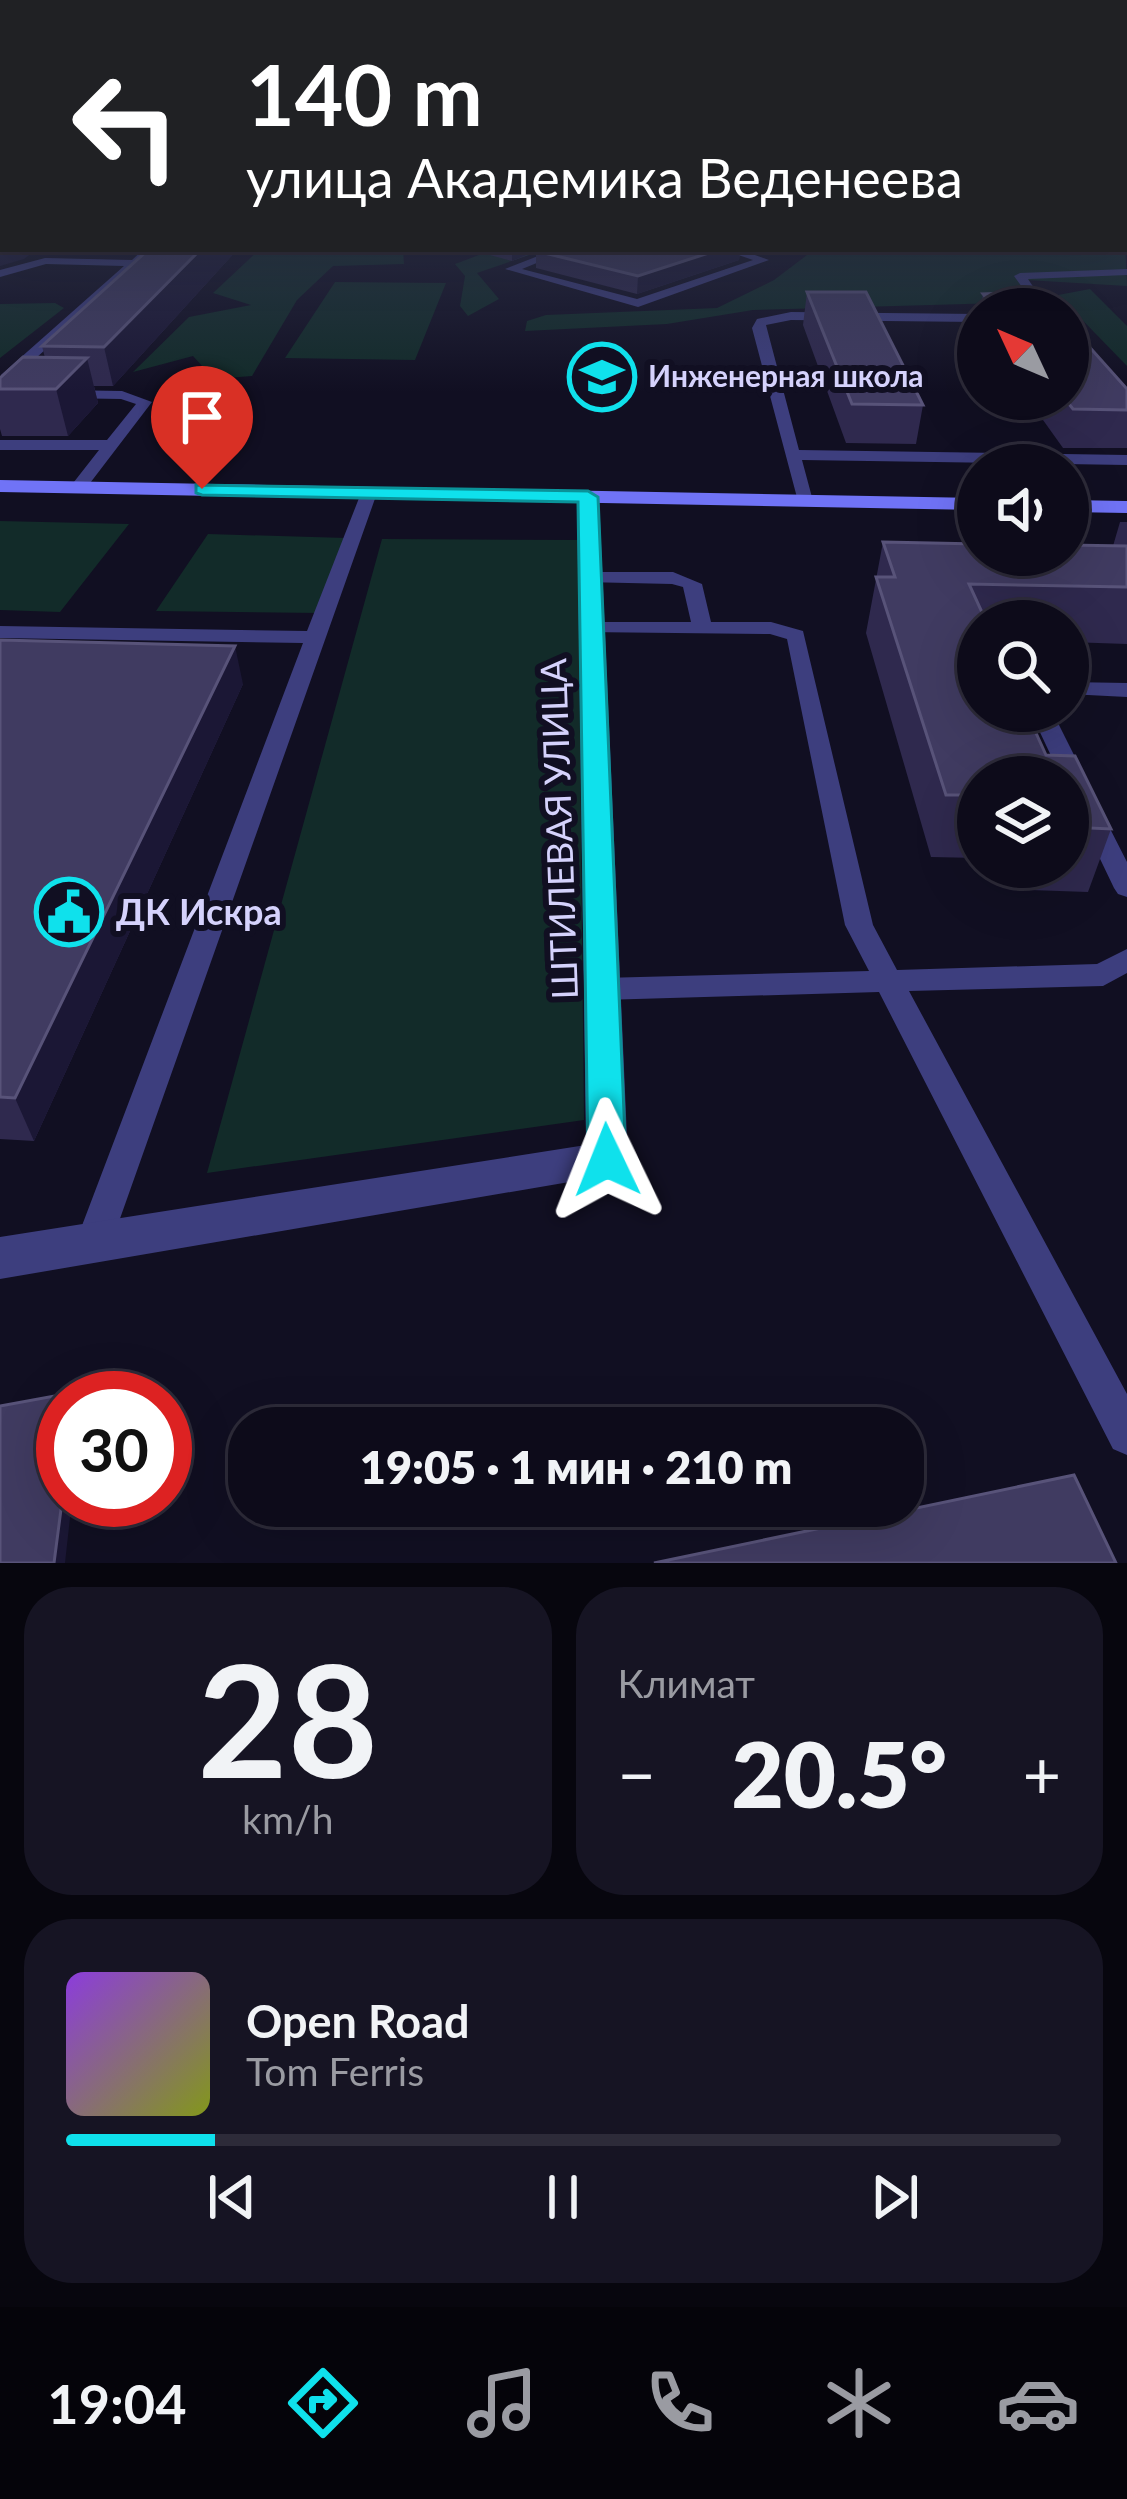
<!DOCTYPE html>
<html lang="ru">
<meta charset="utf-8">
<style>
:root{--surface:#0d0b1a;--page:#161423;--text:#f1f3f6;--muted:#9a9ba2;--line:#2d2b39;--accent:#0fe1ec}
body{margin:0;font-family:Lato,sans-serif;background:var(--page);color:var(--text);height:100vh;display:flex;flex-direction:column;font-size:45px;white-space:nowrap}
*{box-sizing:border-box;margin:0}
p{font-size:39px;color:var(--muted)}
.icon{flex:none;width:66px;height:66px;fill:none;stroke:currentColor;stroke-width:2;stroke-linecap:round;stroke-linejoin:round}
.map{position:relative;height:1563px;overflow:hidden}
.panel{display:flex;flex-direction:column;gap:24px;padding:24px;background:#07060e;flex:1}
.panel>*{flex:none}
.guide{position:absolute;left:0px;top:0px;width:1128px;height:252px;box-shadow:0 12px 48px #0002,0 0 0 3px var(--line);background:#202124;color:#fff;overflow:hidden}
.needle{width:78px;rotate:314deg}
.buttons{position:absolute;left:957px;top:288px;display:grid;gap:24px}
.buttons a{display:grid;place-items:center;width:132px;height:132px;border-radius:50%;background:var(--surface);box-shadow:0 12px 48px #0002,0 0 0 3px var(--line);font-size:60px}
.speed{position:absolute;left:36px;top:1371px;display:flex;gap:24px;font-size:60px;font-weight:700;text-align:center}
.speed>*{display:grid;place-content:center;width:156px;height:156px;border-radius:50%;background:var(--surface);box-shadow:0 12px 48px #0002,0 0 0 3px var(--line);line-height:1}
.speed .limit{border:18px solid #d22;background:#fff;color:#111}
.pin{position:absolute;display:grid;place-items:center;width:102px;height:102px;color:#fff;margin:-123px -51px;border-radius:50% 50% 50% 0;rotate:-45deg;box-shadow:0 0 12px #0007}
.pin .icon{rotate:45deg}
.me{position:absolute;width:132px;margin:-66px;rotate:358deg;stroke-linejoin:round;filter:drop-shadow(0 0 9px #0008)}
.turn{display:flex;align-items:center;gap:42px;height:252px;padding:0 48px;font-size:54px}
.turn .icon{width:156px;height:156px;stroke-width:2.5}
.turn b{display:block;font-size:84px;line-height:102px}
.big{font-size:90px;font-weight:800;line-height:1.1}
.panel .tile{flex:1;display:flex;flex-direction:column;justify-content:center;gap:18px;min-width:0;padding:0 42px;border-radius:48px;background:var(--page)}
.panel .dial{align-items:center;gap:0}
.dial b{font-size:156px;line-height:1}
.song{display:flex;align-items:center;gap:36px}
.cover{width:144px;height:144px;border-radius:18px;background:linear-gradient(135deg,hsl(270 70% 55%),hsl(70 70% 35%))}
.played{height:12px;border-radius:6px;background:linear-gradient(90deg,var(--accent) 15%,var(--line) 15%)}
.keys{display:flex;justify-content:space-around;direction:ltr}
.heat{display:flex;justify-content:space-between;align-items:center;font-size:66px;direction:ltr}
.panel .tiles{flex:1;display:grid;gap:24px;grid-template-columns:1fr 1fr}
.tile:last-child{grid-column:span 2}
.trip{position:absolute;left:228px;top:1407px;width:696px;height:120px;border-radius:48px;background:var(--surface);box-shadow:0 12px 48px #0002,0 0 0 3px var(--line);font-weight:800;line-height:120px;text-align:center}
.dock{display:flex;height:192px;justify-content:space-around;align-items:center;background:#05040a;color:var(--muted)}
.dock .icon{width:84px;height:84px}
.dock .active{color:var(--accent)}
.dock b{font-size:54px;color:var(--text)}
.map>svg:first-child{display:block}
.green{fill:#122b29}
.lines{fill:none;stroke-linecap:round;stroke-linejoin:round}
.lane{fill:#3d3e7e;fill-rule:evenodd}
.street{fill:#3d3e7e;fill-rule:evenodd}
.secondary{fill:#7073f6;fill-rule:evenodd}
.wall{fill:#2f294e}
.shaded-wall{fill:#1b1735}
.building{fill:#403b61;stroke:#585379;stroke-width:3}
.route{fill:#0fe1ec;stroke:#0a9299;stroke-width:3}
.labels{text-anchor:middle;stroke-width:12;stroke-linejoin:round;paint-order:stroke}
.far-poi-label{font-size:30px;font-weight:bold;fill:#d5d2fc;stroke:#110f22;text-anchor:start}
.street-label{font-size:36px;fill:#d5d2fc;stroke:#110f22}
.poi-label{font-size:36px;font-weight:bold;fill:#d5d2fc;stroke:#110f22;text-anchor:start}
</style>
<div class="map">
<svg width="1127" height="1563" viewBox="0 0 1127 1563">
<rect width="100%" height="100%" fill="#110f22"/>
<path class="green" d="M 1125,241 L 1127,286 L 1026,280 L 1002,303 L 753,310 L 667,324 L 525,331 L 527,321 L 546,315 L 717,308 L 774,280 L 815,249 L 1125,249 Z
M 260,249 L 403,249 L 404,264 L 333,266 L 297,300 L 252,376 L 214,379 L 193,356 L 133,372 L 189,317 L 251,305 L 213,293 Z
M 495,249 L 547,249 L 477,273 L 499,299 L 468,316 L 460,306 L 465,276 L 455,264 Z
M 335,282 L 446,283 L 415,360 L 285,358 Z
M 1090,289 L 1127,326 L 1127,366 L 1058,295 Z
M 55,303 L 64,308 L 0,358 L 0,304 Z
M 0,521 L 129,524 L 60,612 L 0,610 Z
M 208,534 L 346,538 L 322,613 L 156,611 Z
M 382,539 L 578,540 L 584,1120 L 207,1173 Z"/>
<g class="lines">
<path class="lane" d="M 144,249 L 155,249 L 11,381 L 1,381 L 1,375 L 124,266 L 46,264 L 0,277 L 0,270 L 45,258 L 132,260 Z
M 556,249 L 571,249 L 522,269 L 637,299 L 753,260 L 721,249 L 738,249 L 769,260 L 638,307 L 505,269 Z
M 1127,269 L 1127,275 L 1028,279 L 1048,309 L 1038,309 L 1014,276 L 1020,273 Z
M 791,312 L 978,314 L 978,322 L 791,320 L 766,325 L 799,450 L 1127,455 L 1127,465 L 802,460 L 813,501 L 799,505 L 752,328 L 757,319 Z
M 0,389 L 122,391 L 152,402 L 84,491 L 78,492 L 70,487 L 99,450 L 0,450 L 0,440 L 107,440 L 136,404 L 121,399 L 0,397 Z
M 369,488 L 377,493 L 111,1244 L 106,1255 L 93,1260 L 80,1255 L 75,1244 L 303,643 L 0,638 L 0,626 L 307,631 L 361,493 Z
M 591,572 L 673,572 L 702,584 L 711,622 L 771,622 L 803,631 L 873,925 L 897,970 L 1097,964 L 1127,949 L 1127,973 L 1103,986 L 909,991 L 1127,1394 L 1127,1455 L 1113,1449 L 879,992 L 602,1000 L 592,997 L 587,989 L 592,981 L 602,978 L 869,971 L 845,925 L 787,639 L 770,634 L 585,632 L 582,628 L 592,622 L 691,622 L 683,587 L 672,584 L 584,582 L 582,578 Z
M 1068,682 L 1127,683 L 1127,697 L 1068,694 Z
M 1030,711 L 1052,711 L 1088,783 L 1084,788 L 1068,788 L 1068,777 L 1061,777 Z
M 1091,807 L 1100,809 L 1127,862 L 1127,897 L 1118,894 L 1114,888 L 1079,815 Z"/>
<path class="street" d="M 588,491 L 599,497 L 628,1160 L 622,1173 L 0,1279 L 0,1237 L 586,1145 L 577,497 Z"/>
<path class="secondary" d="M 0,480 L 978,498 L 978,510 L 0,492 Z
M 1068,500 L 1127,501 L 1127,513 L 1068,512 Z"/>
</g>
<path class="wall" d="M 468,249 L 740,249 L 739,260 L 637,294 L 536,268 L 536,252 L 512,261 Z
M 236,251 L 113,386 L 94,386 L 98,403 L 68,436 L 2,436 L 0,429 L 0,378 L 45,358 L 42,346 Z
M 807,292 L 923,405 L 916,444 L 846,443 L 803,325 Z
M 983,294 L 1055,309 L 980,309 Z
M 1127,389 L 1127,448 L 1063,448 L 1028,399 L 1068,399 Z
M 1120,522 L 1127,522 L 1127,644 L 1068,642 L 1068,621 L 978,621 L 978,711 L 1026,711 L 1046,755 L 1075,756 L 1111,829 L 1088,892 L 1030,890 L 1022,867 L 1068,867 L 1068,777 L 978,777 L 978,858 L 931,857 L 866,633 L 883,542 L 978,544 L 978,555 L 1068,555 L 1068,545 L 1113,546 Z
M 0,640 L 243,684 L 34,1141 L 0,1139 Z"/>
<path class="shaded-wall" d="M 3,225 L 3,249 L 37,249 L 24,259 L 0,266 L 0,226 Z
M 201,249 L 236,249 L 236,251 L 113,386 L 104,347 Z
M 512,249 L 541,249 L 512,261 Z
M 721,249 L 740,249 L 739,260 L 637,294 L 638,276 Z
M 87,358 L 98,403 L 68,436 L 56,389 Z
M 235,646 L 243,684 L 34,1141 L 15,1098 Z
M 63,1500 L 72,1500 L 65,1563 L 54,1563 Z"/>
<path class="building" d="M 3,179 L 3,225 L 0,226 L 0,181 Z
M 149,249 L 201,249 L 104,347 L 42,346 Z
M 539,249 L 721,249 L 638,276 L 536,251 Z
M 807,292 L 866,292 L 923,405 L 852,404 Z
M 1040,292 L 1055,309 L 995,309 L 983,294 Z
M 1068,323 L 1127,389 L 1127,410 L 1073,409 L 1065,399 L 1068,399 Z
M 23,357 L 87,358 L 56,389 L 0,389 L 0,378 Z
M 883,542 L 978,544 L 978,555 L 1068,555 L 1068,545 L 1127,546 L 1127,587 L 969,584 L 986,621 L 978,621 L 978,711 L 1026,711 L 1046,755 L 1075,756 L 1111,829 L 1068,827 L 1068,777 L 978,777 L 978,795 L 946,795 L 876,577 L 895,577 Z
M 0,640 L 235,646 L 15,1098 L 0,1097 Z
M 76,1392 L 75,1398 L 63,1398 L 63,1494 L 54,1563 L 0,1563 L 0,1406 Z
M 1074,1475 L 1116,1563 L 654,1563 Z"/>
<linearGradient id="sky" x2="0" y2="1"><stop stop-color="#090813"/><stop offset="0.44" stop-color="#32374f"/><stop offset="1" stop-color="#32374f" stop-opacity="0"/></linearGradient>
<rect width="1127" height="392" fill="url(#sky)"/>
<path class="route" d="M 196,485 L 588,491 L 598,497 L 626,1160 L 620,1171 L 607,1176 L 593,1171 L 588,1160 L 578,502 L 202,495 L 196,493 Z"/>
<defs>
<symbol id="school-ring" viewBox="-11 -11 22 22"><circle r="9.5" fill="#110f22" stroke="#0fe1ec" stroke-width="1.5"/><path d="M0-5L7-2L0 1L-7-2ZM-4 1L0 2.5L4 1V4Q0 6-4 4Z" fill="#0fe1ec"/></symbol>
<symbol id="civic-ring" viewBox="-11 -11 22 22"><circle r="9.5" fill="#110f22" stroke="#0fe1ec" stroke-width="1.5"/><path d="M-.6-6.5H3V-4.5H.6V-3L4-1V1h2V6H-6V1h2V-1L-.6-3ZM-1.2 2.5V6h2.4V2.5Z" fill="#0fe1ec"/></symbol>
</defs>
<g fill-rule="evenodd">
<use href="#school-ring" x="564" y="339" width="76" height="76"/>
<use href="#civic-ring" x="31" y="874" width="76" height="76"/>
</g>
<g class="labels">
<g class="far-poi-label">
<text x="648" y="387">Инженерная школа</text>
</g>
<g class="street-label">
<text transform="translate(559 829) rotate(-92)" y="13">ШТИЛЕВАЯ УЛИЦА</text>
</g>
<g class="poi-label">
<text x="116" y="925">ДК Искра</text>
</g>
</g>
</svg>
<div class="buttons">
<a><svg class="needle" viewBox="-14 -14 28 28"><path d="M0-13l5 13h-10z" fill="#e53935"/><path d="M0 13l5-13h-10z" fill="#9a9ba2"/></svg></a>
<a><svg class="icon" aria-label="sound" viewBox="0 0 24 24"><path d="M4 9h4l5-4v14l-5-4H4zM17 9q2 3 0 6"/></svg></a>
<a><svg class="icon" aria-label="search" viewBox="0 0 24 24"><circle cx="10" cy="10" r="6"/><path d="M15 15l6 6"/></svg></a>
<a><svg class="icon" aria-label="layers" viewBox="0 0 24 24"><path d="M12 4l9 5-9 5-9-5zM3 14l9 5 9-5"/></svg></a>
</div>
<div class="speed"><div class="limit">30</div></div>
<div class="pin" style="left:202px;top:489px;background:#d93025"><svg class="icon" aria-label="arrive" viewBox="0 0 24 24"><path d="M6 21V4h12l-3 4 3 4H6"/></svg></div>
<svg class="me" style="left:607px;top:1160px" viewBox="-20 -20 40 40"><path d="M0-17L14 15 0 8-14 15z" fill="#0fe1ec" stroke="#fff" stroke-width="4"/></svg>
<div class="trip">19:05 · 1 мин · 210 m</div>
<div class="guide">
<div class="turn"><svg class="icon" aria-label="left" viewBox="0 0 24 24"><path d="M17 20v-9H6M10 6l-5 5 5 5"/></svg><div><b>140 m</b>улица Академика Веденеева</div></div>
</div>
</div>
<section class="panel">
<div class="tiles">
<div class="tile dial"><b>28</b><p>km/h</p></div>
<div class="tile"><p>Климат</p>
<div class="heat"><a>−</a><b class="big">20.5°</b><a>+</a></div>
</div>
<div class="tile">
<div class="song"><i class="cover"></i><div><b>Open Road</b><p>Tom Ferris</p></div></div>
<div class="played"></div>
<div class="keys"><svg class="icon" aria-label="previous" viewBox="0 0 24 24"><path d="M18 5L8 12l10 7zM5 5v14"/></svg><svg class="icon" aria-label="pause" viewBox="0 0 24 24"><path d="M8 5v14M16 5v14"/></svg><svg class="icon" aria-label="next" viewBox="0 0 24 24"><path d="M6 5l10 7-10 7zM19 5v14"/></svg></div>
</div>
</div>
</section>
<nav class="dock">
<b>19:04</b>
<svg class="icon active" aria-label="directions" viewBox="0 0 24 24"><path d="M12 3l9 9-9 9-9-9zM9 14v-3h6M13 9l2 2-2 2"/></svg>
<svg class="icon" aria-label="music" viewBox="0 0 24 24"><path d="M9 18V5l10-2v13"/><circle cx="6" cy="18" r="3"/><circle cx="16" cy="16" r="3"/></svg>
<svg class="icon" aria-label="phone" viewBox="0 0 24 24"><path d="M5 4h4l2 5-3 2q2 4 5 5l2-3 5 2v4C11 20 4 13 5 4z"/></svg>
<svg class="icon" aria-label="climate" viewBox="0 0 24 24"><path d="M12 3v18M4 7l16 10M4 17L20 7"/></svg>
<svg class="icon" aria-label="car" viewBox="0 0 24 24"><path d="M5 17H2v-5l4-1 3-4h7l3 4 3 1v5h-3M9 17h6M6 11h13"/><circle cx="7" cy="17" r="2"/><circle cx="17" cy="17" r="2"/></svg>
</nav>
